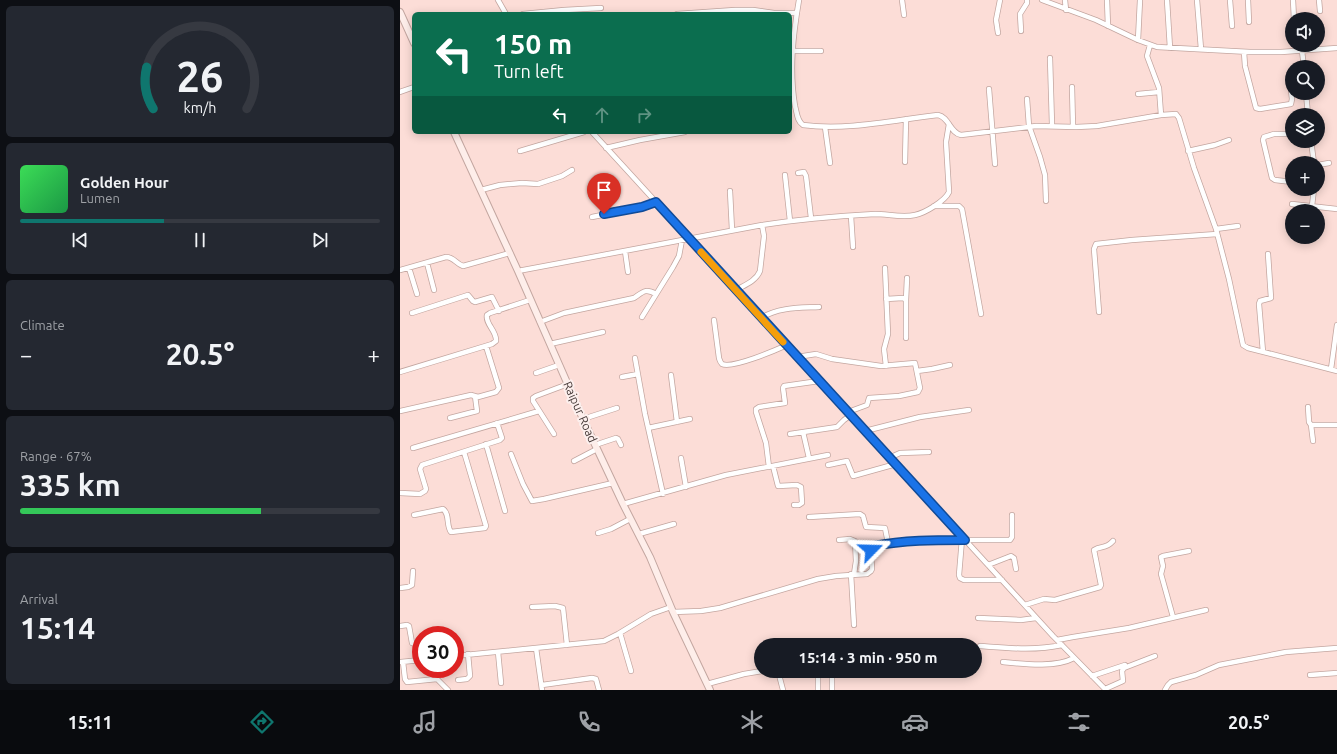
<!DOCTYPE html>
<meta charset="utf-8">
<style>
:root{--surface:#171b24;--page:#242831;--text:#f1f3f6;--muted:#9ea1a6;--line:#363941;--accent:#0f766e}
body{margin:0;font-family:Ubuntu,sans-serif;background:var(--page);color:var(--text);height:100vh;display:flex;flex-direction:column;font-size:15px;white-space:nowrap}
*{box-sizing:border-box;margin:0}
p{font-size:13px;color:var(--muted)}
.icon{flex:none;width:22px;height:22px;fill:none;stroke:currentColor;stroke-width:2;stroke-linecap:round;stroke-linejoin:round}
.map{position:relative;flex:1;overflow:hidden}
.sheet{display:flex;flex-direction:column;gap:6px;padding:6px;background:#0d0f14;width:400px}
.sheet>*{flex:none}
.top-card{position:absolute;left:12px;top:12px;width:380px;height:122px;border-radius:6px;box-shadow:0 2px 10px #0003;background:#0b6e4f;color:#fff;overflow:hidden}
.buttons{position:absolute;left:885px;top:12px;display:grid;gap:8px}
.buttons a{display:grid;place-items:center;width:40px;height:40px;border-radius:50%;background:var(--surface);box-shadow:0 2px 10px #0003;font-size:20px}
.speed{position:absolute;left:12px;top:626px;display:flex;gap:8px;font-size:20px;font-weight:700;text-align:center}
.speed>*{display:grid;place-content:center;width:52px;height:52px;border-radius:50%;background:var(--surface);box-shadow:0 2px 10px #0003;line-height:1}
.speed .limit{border:6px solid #d22;background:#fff;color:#111}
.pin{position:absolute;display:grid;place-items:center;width:34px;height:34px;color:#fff;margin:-41px -17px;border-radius:50% 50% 50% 0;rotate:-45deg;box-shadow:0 0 4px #0007}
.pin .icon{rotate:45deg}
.me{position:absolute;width:44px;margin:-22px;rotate:68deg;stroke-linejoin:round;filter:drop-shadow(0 0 3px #0008)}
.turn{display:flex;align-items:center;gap:14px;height:84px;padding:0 16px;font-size:18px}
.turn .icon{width:52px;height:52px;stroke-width:2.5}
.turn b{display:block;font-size:28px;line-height:34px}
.lanes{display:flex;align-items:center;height:38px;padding:0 16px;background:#0003;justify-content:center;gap:20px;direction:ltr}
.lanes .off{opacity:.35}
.big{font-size:30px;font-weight:700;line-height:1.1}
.sheet .widget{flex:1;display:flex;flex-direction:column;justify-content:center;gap:6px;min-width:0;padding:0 14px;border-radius:6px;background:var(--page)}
.sheet .dial{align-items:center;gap:0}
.dial svg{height:104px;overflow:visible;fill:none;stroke:var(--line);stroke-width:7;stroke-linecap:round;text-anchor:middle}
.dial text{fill:var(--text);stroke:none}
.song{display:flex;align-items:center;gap:12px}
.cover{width:48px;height:48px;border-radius:6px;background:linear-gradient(135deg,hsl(130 70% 55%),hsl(140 70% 35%))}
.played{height:4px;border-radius:2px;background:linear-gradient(90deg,var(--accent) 40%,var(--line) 40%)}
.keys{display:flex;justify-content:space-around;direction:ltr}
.heat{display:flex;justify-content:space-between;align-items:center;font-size:22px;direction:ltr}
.charge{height:6px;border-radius:3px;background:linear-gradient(90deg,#34c759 67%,var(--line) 0)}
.trip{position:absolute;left:354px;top:638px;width:228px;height:40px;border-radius:20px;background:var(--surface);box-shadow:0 2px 10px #0003;font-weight:700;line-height:40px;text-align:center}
.tabs{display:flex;height:64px;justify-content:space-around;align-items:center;background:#090b0e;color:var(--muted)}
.tabs .icon{width:28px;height:28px}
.tabs .on{color:var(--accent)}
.tabs b{font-size:18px;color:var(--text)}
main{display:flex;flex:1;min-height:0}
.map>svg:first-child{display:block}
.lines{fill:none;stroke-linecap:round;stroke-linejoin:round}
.minor-casing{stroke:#c3a6a0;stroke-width:6}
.secondary-casing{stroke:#c3a6a0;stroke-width:8}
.minor{stroke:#fff;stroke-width:4.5}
.secondary{stroke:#feeeea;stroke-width:6}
.route-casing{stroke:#114b97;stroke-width:10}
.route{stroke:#1a73e8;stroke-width:7}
.slow{stroke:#f59e0b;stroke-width:7}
.labels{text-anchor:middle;stroke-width:4;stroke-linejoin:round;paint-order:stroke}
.street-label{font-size:12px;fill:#453937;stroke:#fcefed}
</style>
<main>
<section class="sheet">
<div class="widget dial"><svg viewBox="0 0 100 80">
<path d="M14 69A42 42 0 1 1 86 69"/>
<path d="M14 69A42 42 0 0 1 9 37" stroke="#0f766e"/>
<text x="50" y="56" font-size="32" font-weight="700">26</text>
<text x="50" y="72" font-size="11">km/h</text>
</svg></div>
<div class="widget">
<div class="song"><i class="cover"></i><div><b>Golden Hour</b><p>Lumen</p></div></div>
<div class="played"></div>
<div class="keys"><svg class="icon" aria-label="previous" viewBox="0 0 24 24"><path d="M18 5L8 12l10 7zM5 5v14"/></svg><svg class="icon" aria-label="pause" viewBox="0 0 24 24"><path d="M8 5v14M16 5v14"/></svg><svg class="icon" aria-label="next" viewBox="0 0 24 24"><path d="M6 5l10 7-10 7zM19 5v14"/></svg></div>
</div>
<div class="widget"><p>Climate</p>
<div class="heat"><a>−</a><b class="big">20.5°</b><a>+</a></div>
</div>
<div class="widget"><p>Range · 67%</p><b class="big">335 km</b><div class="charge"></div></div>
<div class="widget"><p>Arrival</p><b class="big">15:14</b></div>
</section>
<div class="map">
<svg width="937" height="690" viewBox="0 0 937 690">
<rect width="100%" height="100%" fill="#fcddd7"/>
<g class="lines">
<defs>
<path id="minor" d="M 98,0 L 106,14
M 399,0 C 393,35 389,70 395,106 C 397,113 397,121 403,125 C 447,131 494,120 538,115 C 549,117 550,133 561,135 L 636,126 L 676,127 L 697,126 L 761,115 L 776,114 L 779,118 L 794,168 L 816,229 L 829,279 L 843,345 L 848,348 L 937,371
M 502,0 L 504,15
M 642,0 L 696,20 L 738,40 L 757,47 L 850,52 L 881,52 L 937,48
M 665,0 L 666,10
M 707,0 L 708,26
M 767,0 L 770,48
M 797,0 L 801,49
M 830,0 L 832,26
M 848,0 L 849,22
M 893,0 L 894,19
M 919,0 L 920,11
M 123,14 L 164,10 L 201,8
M 277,14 L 335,10 L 353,10 L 374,13 L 397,13
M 621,31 L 620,14 L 627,3 L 627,0
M 598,33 L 596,20 L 600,0
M 738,40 L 740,0
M 750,45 L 747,56 L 759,88 L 761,115
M 392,51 L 421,51
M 902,51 L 904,67
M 844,52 L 845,66 L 856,108 L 860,109 L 891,104 L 892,99 L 890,82
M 650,58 L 652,125
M 672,87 L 673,127
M 589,89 L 595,164
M 0,92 L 14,87
M 906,93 L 908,115
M 738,94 L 759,92
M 627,99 L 629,126 L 640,157 L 645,175 L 646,201
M 425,127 L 430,163
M 192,132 L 653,636 L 706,690
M 892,134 L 874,134 L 864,137 L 863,140 L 872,178 L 875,180 L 892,182
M 911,141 L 914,163
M 206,148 L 240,140 L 285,132
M 120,151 L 184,132
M 788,151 L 815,145 L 829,140
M 505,162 L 506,119
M 918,165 L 929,163
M 398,173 L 404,172 L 406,176 L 411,218
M 385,175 L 390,221
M 81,190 L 100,185 L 122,183 L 138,184 L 162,176 L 172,170
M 330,191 L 332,230
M 892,204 L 937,209
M 534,206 L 559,206 L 562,209 L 581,314
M 912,206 L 914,189
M 901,211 L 901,205
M 451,216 L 453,247
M 192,217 L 242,207 L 256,202
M 816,229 L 838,226
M 901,240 L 901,237
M 225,251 L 228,272
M 27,263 L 34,290
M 9,268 L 17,294
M 485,268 L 488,334 L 484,349 L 486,366
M 0,270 L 46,257 C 54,257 56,264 63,266 L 110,253
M 118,271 L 362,225 C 400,219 437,216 475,214 C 488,214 502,218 515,215 C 525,213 545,201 549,192 L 546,142 L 549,124
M 336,290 C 345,285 356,281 360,271 L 364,236 L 362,225
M 486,299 L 503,298 L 506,300 L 506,338
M 506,300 L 507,278
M 699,312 L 694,249 L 696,244 L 732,240 L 817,234
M 12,313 L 68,295 L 73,301 L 75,302 L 92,297 L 99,311
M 242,317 L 273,267 L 279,256 L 282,240
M 361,318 C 379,307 399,308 419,307
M 314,320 L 319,358 C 320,361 320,362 322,364 C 332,369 376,350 387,345
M 140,322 L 164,313 L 234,298 C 243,292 245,288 256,294
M 150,344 L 203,332
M 863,352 L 859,304 L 860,301 L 871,298 L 868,254
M 397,357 L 416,354 L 432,359 L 481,366 L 515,363 L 520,388 L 518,392 L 499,396 L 469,398 L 467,405 L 448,412
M 235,358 L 245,414 L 263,494
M 931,369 L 937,325
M 517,371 L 532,369 L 550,365
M 0,372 L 92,344 L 96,341 C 97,331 85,324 87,315 L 90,313 L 130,300
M 136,373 L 159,365
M 271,375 L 277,422
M 222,377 L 238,374
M 908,407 L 909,422 L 911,425 L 937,425
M 0,411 L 71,395 L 78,397 L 96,392 L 99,388 L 86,346
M 50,418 L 77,411 L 75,396
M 183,419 L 217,408
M 911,425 L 913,441
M 248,428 L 290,419
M 465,431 L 520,417 L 569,410
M 403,432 L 409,458
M 154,434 L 133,401 L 133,398 L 136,396 L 168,384
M 390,434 L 437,427 L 444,420 L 451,415
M 86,444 L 105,511
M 195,445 L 216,438 L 218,439 L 221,445
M 13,448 L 139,411
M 111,454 L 123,484 L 132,501 L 144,499 L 213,483
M 281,458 L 286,487
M 489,458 L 500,453 L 529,452
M 174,461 L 197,449
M 428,465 L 447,461 L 453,476 L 496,464
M 373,466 L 378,486 L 397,485 L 401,487 L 402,503 L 399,505 L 394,505
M 369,467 L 366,443 L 356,412 L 356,409 L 359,407 L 385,403 L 383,388 L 384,386 L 419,381
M 0,493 L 20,494 L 25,491 L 26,489 L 20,469 L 22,465 L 100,440 L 102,438 L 97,423
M 223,504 L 326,475 L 428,455
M 14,515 L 43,509 C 50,514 46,526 51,532 L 85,528 L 86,526 L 64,452
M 409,517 L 460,514 L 463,516 L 466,527 L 485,528 L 488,543
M 198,533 L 211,529 L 230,519
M 239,534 L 274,524
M 562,539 L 559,575 L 560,578 L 564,580 L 602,580
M 439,540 L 450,539 L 455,541 L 456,561 L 454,574
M 588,565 L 611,556 L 614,558 L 616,569
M 451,574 L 454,625
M 0,588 L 8,587 L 12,585 L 13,571
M 625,605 L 644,599 L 655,600 L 700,587 L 701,585 L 694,550 C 701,545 705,550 713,541
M 132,607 L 155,606 L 163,608 L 167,645
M 273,612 L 301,611 L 320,608 L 418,579 L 436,576 L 467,574 L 471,571 L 472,569 L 471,551 L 474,546 L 496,542 L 525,540 L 610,540 L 612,537 L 612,515
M 773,617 L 761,574 L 763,566 L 761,557 L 763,556 L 789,551
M 578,618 L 621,620 L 636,618
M 0,626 L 7,625 L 9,626 L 12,643 L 20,645 L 21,654
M 220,633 L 231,671
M 657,640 L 673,637 L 729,628 L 806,610
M 580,646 C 608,648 634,651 662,645
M 136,648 L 142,690
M 98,652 L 101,683
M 55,656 L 204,641 L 218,634 L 251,614 L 271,607
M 1,662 L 21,660
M 3,662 L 5,679 L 7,682 L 37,679 L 48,690
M 603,662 C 624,664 655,668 674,658
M 378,671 L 383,690
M 910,675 L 937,673
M 692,676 L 725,665
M 58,680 L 67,679 L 70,676 L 68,654
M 307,684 L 344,674 L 362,671
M 142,685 L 192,678 L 196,679 L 199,690
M 705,689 L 723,681 L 722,671 L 724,668 L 755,656
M 418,690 L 418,671
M 432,690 L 432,671
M 765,690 L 768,685 L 771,682 L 796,675 L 819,665 L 886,652 L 937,648"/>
<path id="secondary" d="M 0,12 L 14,43
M 54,132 L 118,271 L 183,419 L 223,504 L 250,557 L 273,612 L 310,690"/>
</defs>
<use href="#minor" class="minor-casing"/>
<use href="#secondary" class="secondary-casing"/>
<use href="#minor" class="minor"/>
<use href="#secondary" class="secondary"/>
</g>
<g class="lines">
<defs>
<path id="route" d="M 204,214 L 242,207 L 256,202 L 565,540 C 534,540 504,540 474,546 L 471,550"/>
</defs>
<use href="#route" class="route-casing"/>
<use href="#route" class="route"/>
<path class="slow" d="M 301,252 L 383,342"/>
</g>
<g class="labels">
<g class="street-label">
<text transform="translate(180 412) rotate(66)" y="4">Raipur Road</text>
</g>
</g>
</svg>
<div class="buttons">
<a><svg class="icon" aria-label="sound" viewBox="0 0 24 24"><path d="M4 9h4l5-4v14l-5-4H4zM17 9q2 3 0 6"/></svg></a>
<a><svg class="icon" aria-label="search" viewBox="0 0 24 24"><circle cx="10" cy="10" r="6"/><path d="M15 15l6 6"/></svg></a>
<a><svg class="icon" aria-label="layers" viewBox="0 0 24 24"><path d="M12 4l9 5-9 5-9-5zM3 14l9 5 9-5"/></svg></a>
<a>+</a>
<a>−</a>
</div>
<div class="speed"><div class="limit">30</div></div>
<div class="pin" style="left:204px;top:214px;background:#d93025"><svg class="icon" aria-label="arrive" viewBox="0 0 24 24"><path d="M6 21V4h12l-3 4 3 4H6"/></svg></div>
<svg class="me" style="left:471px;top:550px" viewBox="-20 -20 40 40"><path d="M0-17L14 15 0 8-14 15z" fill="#1a73e8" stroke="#fff" stroke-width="4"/></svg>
<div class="trip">15:14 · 3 min · 950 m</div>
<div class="top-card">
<div class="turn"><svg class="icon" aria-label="left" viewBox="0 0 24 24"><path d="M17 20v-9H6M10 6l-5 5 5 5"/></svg><div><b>150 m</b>Turn left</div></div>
<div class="lanes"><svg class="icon" aria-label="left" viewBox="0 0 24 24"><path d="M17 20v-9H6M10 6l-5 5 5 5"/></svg><svg class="icon off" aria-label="ahead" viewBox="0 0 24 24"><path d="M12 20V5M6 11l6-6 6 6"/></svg><svg class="icon off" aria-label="right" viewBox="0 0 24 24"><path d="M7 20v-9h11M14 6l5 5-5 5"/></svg></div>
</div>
</div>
</main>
<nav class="tabs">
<b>15:11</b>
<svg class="icon on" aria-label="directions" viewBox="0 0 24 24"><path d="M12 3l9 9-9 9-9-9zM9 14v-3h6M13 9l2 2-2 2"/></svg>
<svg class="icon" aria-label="music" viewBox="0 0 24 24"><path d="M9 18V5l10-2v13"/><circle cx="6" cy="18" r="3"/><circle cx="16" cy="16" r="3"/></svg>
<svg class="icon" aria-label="phone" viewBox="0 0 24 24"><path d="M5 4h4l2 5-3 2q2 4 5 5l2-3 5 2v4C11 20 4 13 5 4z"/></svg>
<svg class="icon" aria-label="climate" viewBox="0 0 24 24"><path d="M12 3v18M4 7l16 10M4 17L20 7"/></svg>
<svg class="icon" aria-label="car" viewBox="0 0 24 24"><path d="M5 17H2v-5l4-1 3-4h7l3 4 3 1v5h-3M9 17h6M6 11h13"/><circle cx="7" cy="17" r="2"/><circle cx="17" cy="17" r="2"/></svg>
<svg class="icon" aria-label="filters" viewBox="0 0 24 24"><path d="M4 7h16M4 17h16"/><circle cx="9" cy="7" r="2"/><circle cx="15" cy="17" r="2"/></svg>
<b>20.5°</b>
</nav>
